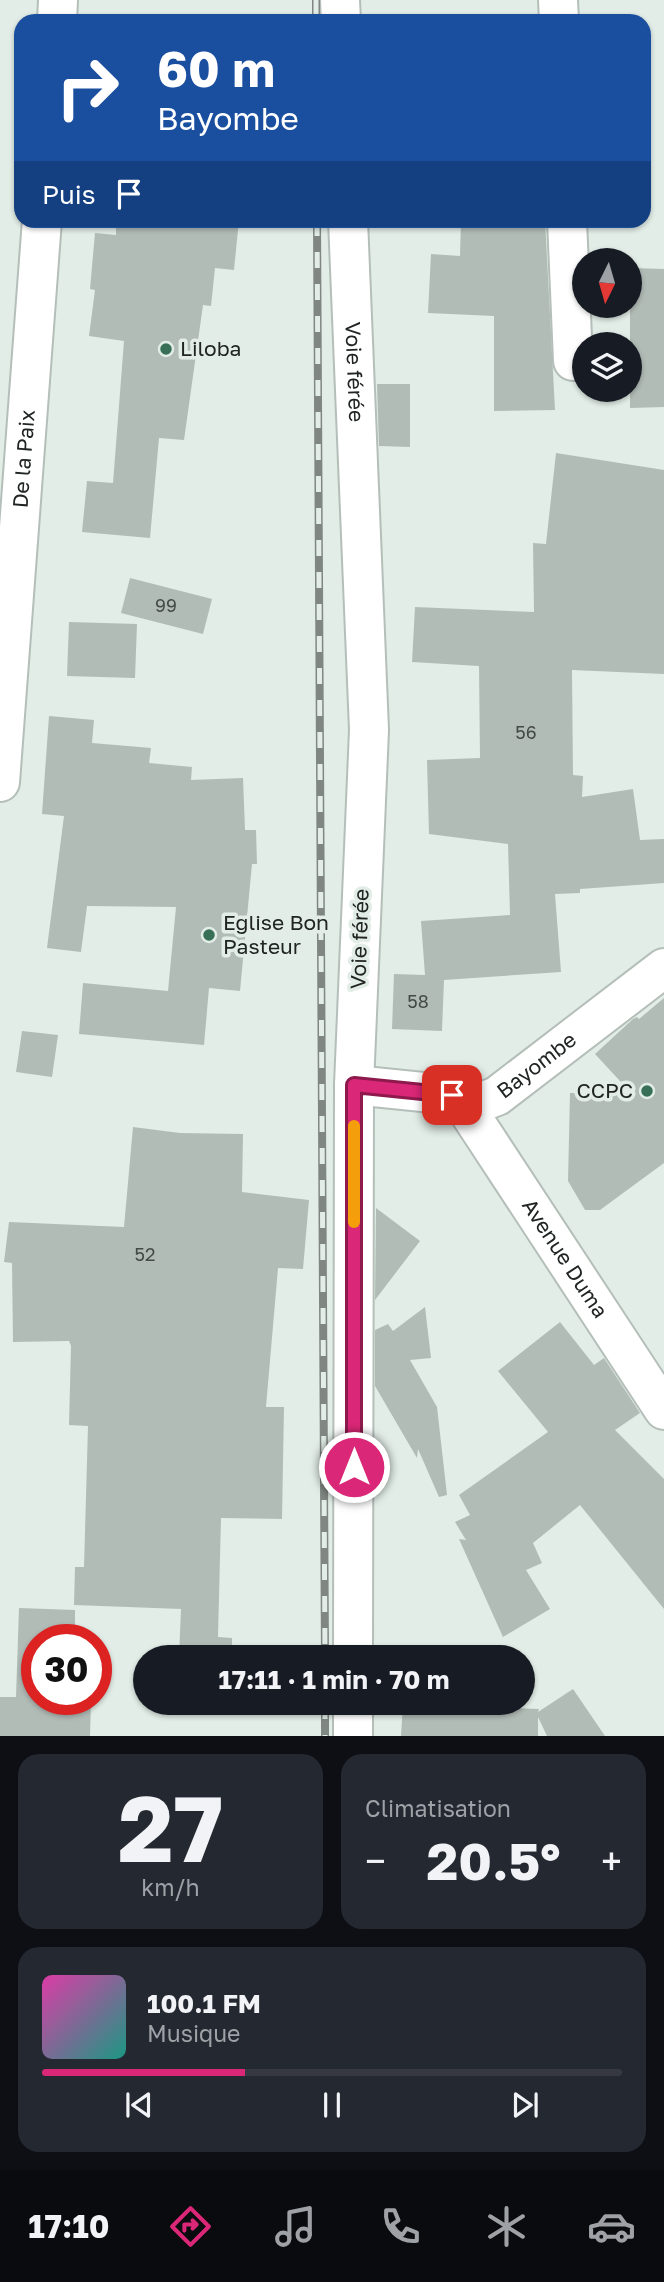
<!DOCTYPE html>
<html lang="fr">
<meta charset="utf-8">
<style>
:root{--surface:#171b24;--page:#242831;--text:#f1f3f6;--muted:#9ea1a6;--line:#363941;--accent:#db2777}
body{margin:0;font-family:"Golos Text",sans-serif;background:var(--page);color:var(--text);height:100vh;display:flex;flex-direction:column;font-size:26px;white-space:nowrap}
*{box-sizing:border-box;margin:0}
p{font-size:23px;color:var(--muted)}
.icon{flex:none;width:38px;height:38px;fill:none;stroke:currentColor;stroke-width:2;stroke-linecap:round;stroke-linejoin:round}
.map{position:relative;height:1736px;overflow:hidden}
.drawer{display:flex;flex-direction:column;gap:18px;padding:18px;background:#0d0f14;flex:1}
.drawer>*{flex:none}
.top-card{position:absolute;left:14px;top:14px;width:637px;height:214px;border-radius:21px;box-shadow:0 2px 5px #0004;background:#1a4fa0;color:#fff;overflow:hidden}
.needle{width:46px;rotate:185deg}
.buttons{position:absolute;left:572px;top:248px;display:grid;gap:14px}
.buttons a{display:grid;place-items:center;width:70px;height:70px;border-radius:50%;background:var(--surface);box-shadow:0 2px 5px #0004;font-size:35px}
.speed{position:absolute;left:21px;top:1624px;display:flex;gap:14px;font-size:35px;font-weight:700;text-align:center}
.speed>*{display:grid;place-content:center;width:91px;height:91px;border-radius:50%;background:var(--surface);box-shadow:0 2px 5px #0004;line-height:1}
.speed .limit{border:10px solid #d22;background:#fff;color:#111}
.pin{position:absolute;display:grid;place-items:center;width:60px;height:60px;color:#fff;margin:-30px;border-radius:14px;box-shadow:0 4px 10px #0006}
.me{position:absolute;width:77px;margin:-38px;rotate:0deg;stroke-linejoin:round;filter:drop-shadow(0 0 5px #0008)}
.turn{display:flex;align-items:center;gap:24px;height:147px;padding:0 28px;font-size:32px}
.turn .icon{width:91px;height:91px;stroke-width:2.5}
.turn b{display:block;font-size:49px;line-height:60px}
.then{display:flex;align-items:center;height:66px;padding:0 28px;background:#0003;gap:14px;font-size:26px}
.big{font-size:52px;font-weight:700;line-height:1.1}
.drawer .card{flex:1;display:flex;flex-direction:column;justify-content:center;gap:10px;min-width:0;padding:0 24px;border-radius:21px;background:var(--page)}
.drawer .dial{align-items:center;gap:0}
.dial b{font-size:91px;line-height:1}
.song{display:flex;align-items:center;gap:21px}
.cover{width:84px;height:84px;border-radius:10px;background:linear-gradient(135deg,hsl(320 70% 55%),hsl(170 70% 35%))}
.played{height:7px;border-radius:4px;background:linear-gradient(90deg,var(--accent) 35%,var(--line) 35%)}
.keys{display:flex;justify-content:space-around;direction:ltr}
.heat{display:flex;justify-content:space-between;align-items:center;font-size:38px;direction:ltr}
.drawer .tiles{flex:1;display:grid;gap:18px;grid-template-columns:1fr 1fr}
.card:last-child{grid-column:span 2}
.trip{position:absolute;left:133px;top:1645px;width:402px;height:70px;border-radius:35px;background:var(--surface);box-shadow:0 2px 5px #0004;font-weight:700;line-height:70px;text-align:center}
.dock{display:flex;height:112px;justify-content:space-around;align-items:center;background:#090b0e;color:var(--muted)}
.dock .icon{width:49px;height:49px}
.dock .on{color:var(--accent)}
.dock b{font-size:32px;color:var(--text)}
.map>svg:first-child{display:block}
.building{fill:#b2bcb7}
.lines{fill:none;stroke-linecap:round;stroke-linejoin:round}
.street-casing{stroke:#b5bfba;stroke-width:42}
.secondary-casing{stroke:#b5bfba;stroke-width:42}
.street{stroke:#fff;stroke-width:38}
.secondary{stroke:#fff;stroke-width:38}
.rail-casing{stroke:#808783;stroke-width:8}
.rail{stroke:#e2ede7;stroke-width:5;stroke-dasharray:16;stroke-linecap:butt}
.route-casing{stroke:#8e194d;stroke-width:18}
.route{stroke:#db2777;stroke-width:12}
.slow{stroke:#f59e0b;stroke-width:12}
.poi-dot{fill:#376f57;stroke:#e2ede7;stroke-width:2.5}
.labels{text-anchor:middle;stroke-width:7;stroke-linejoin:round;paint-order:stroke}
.number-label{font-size:18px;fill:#444a47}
.poi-label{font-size:21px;fill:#202422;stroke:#e2ede7;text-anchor:start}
.street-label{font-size:21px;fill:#202422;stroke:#e2ede7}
</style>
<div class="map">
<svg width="664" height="1736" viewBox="0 0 664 1736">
<rect width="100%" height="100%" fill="#e2ede7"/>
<path class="building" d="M 116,220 L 239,220 L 234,270 L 215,268 L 211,306 L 203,305 L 184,440 L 159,438 L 150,538 L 82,532 L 87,481 L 113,483 L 124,341 L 89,336 L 95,290 L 90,289 L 95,233 L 116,235 Z
M 461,220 L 545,220 L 555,410 L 494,411 L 494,316 L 428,313 L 431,254 L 460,256 Z
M 630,268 L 664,269 L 664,407 L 630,408 Z
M 377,384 L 410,384 L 410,447 L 379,446 Z
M 556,453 L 664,470 L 664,674 L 572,670 L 573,775 L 583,776 L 582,797 L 633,789 L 640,840 L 664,839 L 664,883 L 580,889 L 580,893 L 555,894 L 561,972 L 444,980 L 442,1031 L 392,1029 L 394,974 L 425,975 L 421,921 L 510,915 L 508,844 L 429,834 L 427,760 L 480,758 L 479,666 L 412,662 L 415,607 L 534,612 L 533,543 L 546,544 Z
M 130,578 L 212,599 L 203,634 L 121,613 Z
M 69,622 L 137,624 L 135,678 L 67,676 Z
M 49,716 L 94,720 L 92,743 L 151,748 L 149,763 L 192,767 L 191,780 L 243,778 L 245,830 L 256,830 L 257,864 L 252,864 L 240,991 L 209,988 L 204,1045 L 79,1034 L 83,983 L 168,991 L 176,907 L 87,906 L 81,952 L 47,948 L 64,816 L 42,814 Z
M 664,998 L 664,1163 L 600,1210 L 585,1210 L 568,1181 L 570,1093 L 632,1094 L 595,1054 L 633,1019 L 637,1017 L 639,1019 Z
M 22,1031 L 58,1035 L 52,1077 L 16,1072 Z
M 133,1127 L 180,1133 L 243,1134 L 242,1192 L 309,1200 L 303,1269 L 278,1268 L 266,1407 L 284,1407 L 282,1519 L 221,1518 L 218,1637 L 232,1638 L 232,1657 L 179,1657 L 181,1609 L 74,1605 L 75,1567 L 84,1567 L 88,1426 L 69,1425 L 71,1346 L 69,1341 L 13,1342 L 12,1263 L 4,1262 L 9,1222 L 124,1227 Z
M 376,1208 L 420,1241 L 375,1300 Z
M 425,1307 L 431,1358 L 410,1360 L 437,1407 L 447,1495 L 439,1497 L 418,1449 L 417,1458 L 375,1386 L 375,1330 L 388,1324 L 393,1331 Z
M 560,1322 L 594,1365 L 604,1358 L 640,1413 L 615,1430 L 664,1479 L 664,1609 L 580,1505 L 533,1543 L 542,1563 L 526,1570 L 550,1609 L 503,1637 L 459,1539 L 466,1540 L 455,1522 L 470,1515 L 459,1495 L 548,1432 L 498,1371 Z
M 19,1608 L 75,1610 L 75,1640 L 37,1640 L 37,1699 L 91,1700 L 90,1736 L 0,1736 L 0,1697 L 16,1697 Z
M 573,1689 L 605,1736 L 547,1736 L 538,1717 L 538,1736 L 401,1736 L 403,1703 L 539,1709 L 538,1712 Z
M 178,1703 L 230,1703 L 230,1710 L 178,1708 Z"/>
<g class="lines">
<defs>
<g id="street">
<path d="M 340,0 L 341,21"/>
<path d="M 558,0 L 559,21"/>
<path id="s1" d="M 348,220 L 369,730 L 354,1085 L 353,1657"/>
<path d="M 567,220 L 573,361"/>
<path id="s2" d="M 354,1085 L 452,1095 L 466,1108 L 497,1096 L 664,968"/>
<path id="s3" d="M 466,1108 L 664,1410"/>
<path d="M 353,1736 L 353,1703"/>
</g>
<g id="secondary">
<path d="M 57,21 L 58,0"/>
<path id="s4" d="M 0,782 L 42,220"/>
</g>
</defs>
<use href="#street" class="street-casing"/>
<use href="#secondary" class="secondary-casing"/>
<use href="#street" class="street"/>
<use href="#secondary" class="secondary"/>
<defs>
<path id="rail" d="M 316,0 L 316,21
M 317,220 L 325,1657
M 325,1703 L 325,1736"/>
</defs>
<use href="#rail" class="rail-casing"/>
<use href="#rail" class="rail"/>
</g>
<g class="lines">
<defs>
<path id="route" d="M 354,1467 L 354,1085 L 452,1095"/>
</defs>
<use href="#route" class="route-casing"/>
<use href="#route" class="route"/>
<path class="slow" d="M 354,1222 L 354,1126"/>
</g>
<g class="poi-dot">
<circle cx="166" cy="349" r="7"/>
<circle cx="209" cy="935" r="7"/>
<circle cx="647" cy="1091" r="7"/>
</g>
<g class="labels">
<g class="number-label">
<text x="166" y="612">99</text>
<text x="526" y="739">56</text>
<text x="418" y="1008">58</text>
<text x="145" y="1261">52</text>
</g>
<g class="poi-label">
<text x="180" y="356">Liloba</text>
<text x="223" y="930">Eglise Bon<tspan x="223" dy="24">Pasteur</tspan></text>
<text x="633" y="1098" text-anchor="end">CCPC</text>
</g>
<g class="street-label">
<text dy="7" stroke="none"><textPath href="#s1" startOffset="152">Voie férée</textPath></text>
<text dy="7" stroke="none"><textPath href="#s4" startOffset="324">De la Paix</textPath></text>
<text transform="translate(360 939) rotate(-88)" y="7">Voie férée</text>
<text dy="7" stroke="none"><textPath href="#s2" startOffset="201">Bayombe</textPath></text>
<text dy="7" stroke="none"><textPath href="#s3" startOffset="180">Avenue Duma</textPath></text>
</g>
</g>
</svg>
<div class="buttons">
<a><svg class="needle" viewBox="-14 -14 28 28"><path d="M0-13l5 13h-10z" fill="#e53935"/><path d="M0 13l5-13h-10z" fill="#9ea1a6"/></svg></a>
<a><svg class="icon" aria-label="layers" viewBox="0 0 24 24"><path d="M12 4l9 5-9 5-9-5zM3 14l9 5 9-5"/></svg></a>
</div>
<div class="speed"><div class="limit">30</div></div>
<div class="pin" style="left:452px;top:1095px;background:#d93025"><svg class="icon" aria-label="arrive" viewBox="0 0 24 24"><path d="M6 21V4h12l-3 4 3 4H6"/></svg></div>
<svg class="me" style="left:354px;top:1467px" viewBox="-20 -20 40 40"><circle r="17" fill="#db2777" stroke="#fff" stroke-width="3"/><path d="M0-11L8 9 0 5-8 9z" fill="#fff"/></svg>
<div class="trip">17:11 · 1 min · 70 m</div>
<div class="top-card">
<div class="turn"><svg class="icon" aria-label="right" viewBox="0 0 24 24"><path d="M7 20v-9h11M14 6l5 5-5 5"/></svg><div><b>60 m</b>Bayombe</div></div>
<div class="then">Puis<svg class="icon" aria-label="arrive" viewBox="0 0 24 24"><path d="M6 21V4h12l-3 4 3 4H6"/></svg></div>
</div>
</div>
<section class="drawer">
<div class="tiles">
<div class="card dial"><b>27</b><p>km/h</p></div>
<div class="card"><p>Climatisation</p>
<div class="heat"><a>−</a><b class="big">20.5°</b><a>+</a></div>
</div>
<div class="card">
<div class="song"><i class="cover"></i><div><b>100.1 FM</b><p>Musique</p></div></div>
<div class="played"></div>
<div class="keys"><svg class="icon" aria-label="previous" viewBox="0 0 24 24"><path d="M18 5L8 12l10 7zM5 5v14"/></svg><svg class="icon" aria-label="pause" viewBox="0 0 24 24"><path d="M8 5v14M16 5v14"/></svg><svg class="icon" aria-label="next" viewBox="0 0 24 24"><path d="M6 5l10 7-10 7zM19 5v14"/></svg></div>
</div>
</div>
</section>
<nav class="dock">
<b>17:10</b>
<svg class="icon on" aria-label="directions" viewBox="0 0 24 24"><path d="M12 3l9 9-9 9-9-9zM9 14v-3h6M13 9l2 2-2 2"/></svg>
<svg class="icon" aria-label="music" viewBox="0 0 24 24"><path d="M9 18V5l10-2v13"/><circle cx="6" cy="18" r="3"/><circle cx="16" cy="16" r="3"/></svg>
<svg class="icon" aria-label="phone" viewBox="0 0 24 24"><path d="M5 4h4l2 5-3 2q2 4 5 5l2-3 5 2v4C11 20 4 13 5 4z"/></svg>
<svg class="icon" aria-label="climate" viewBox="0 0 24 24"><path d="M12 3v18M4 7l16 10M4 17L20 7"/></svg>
<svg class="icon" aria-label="car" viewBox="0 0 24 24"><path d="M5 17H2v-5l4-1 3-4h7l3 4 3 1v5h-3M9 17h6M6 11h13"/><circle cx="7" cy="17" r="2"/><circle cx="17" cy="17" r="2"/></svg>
</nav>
